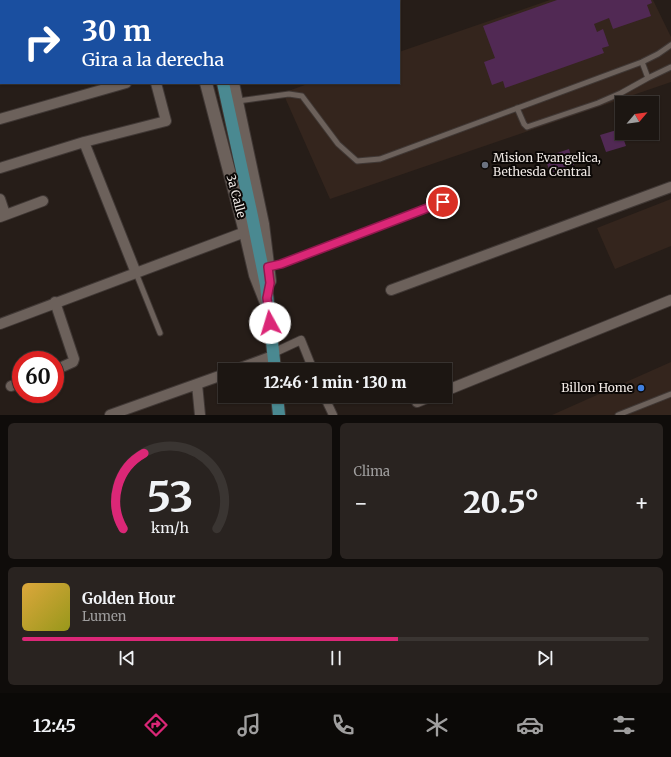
<!DOCTYPE html>
<html lang="es">
<meta charset="utf-8">
<style>
:root{--surface:#1c1612;--page:#292320;--text:#f1f3f6;--muted:#a09f9f;--line:#3a3532;--accent:#db2777}
body{margin:0;font-family:Merriweather,serif;background:var(--page);color:var(--text);height:100vh;display:flex;flex-direction:column;font-size:15px;white-space:nowrap}
*{box-sizing:border-box;margin:0}
p{font-size:13px;color:var(--muted)}
.icon{flex:none;width:22px;height:22px;fill:none;stroke:currentColor;stroke-width:2;stroke-linecap:round;stroke-linejoin:round}
.map{position:relative;height:415px;overflow:hidden}
.panel{display:flex;flex-direction:column;gap:8px;padding:8px;background:#0f0c0a;flex:1}
.panel>*{flex:none}
.guide{position:absolute;left:0px;top:0px;width:400px;height:84px;box-shadow:0 1px 3px #0004,0 0 0 1px var(--line);background:#1a4fa0;color:#fff;overflow:hidden}
.needle{width:26px;rotate:61deg}
.fabs{position:absolute;left:615px;top:96px;display:grid;gap:8px}
.fabs a{display:grid;place-items:center;width:44px;height:44px;border-radius:0px;background:var(--surface);box-shadow:0 1px 3px #0004,0 0 0 1px var(--line);font-size:20px}
.speed{position:absolute;left:12px;top:351px;display:flex;gap:8px;font-size:20px;font-weight:700;text-align:center}
.speed>*{display:grid;place-content:center;width:52px;height:52px;border-radius:50%;background:var(--surface);box-shadow:0 1px 3px #0004,0 0 0 1px var(--line);line-height:1}
.speed .limit{border:6px solid #d22;background:#fff;color:#111}
.pin{position:absolute;display:grid;place-items:center;width:34px;height:34px;color:#fff;margin:-17px;border:2px solid #fff;border-radius:50%;box-shadow:0 1px 4px #0007}
.me{position:absolute;width:44px;margin:-22px;rotate:354deg;stroke-linejoin:round;filter:drop-shadow(0 0 3px #0008)}
.turn{display:flex;align-items:center;gap:14px;height:84px;padding:0 16px;font-size:18px}
.turn .icon{width:52px;height:52px;stroke-width:2.5}
.turn b{display:block;font-size:28px;line-height:34px}
.big{font-size:30px;font-weight:800;line-height:1.1}
.panel .widget{flex:1;display:flex;flex-direction:column;justify-content:center;gap:6px;min-width:0;padding:0 14px;border-radius:6px;background:var(--page)}
.panel .dial{align-items:center;gap:0}
.dial svg{height:104px;overflow:visible;fill:none;stroke:var(--line);stroke-width:7;stroke-linecap:round;text-anchor:middle}
.dial text{fill:var(--text);stroke:none}
.song{display:flex;align-items:center;gap:12px}
.cover{width:48px;height:48px;border-radius:6px;background:linear-gradient(135deg,hsl(40 70% 55%),hsl(60 70% 35%))}
.played{height:4px;border-radius:2px;background:linear-gradient(90deg,var(--accent) 60%,var(--line) 60%)}
.keys{display:flex;justify-content:space-around;direction:ltr}
.heat{display:flex;justify-content:space-between;align-items:center;font-size:22px;direction:ltr}
.panel .tiles{flex:1;display:grid;gap:8px;grid-template-columns:1fr 1fr}
.widget:last-child{grid-column:span 2}
.trip{position:absolute;left:218px;top:363px;width:234px;height:40px;border-radius:0px;background:var(--surface);box-shadow:0 1px 3px #0004,0 0 0 1px var(--line);font-weight:800;line-height:40px;text-align:center}
.tabs{display:flex;height:64px;justify-content:space-around;align-items:center;background:#0b0907;color:var(--muted)}
.tabs .icon{width:28px;height:28px}
.tabs .current{color:var(--accent)}
.tabs b{font-size:18px;color:var(--text)}
.map>svg:first-child{display:block}
.built{fill:#34251d}
.building{fill:#512954}
.lines{fill:none;stroke-linecap:round;stroke-linejoin:round}
.service-casing{stroke:#403835;stroke-width:7}
.pedestrian-casing{stroke:#403835;stroke-width:10}
.minor-casing{stroke:#403835;stroke-width:12}
.tertiary-casing{stroke:#403835;stroke-width:14}
.primary-casing{stroke:#403835;stroke-width:14}
.path{stroke:#857d79;stroke-width:2;stroke-dasharray:2 2;stroke-linecap:butt}
.service{stroke:#6c615b;stroke-width:5}
.pedestrian{stroke:#6c615b;stroke-width:8}
.minor{stroke:#6c615b;stroke-width:10}
.tertiary{stroke:#6c615b;stroke-width:12}
.primary{stroke:#4a8991;stroke-width:12}
.route-casing{stroke:#8e194d;stroke-width:10}
.route{stroke:#db2777;stroke-width:7}
.worship-dot{fill:#6b7280;stroke:#0c0806;stroke-width:1.5}
.shop-dot{fill:#3f7fe0;stroke:#0c0806;stroke-width:1.5}
.labels{text-anchor:middle;stroke-width:4;stroke-linejoin:round;paint-order:stroke}
.poi-label{font-size:12px;fill:#efe8e4;stroke:#0c0806;text-anchor:start}
.street-label{font-size:12px;fill:#efe8e4;stroke:#0c0806}
</style>
<div class="map">
<svg width="671" height="415" viewBox="0 0 671 415">
<rect width="100%" height="100%" fill="#261d18"/>
<path class="built" d="M 550,0 L 653,0 L 671,37 L 671,82 L 330,199 L 283,93 L 310,83 L 399,83 L 399,52 Z
M 671,199 L 671,246 L 615,269 L 597,228 Z
M 671,362 L 671,415 L 552,415 Z"/>
<path class="building" d="M 557,0 L 651,0 L 652,3 L 647,5 L 651,16 L 613,29 L 609,18 L 594,24 L 597,32 L 603,29 L 609,46 L 602,48 L 604,53 L 505,88 L 503,81 L 492,85 L 484,62 L 495,58 L 483,26 Z
M 620,129 L 626,146 L 606,152 L 600,135 Z
M 569,149 L 574,165 L 550,173 L 545,157 Z"/>
<g class="lines">
<defs>
<path id="service" d="M 295,0 L 295,1
M 316,1 L 318,0
M 642,62 L 648,78 L 671,67
M 238,101 L 289,94 L 302,96 L 338,144 L 357,161 L 380,159 L 642,62 L 658,54 L 671,45
M 517,108 L 524,124 L 527,127 L 598,103 L 621,93 L 648,78
M 269,266 L 281,264 L 443,202
M 136,273 L 160,333
M 618,415 L 671,394"/>
<path id="pedestrian" d="M 273,353 L 301,340 L 313,370
M 324,396 L 333,415"/>
<path id="minor" d="M 0,119 L 126,83
M 84,142 L 136,273
M 0,168 L 84,142 L 166,121 L 156,83
M 0,199 L 5,214
M 0,217 L 43,201
M 391,290 L 671,187
M 0,324 L 245,232
M 55,370 L 73,362 L 74,359 L 55,302
M 235,370 L 273,356
M 197,384 L 200,415
M 11,386 L 21,383
M 445,391 L 671,300
M 417,402 L 432,396
M 110,415 L 225,374"/>
<path id="tertiary" d="M 183,0 L 184,1
M 214,0 L 214,1
M 206,83 L 245,232 L 255,275 L 266,303
M 233,83 L 263,224 L 270,281"/>
<path id="primary" d="M 201,0 L 201,1
M 223,83 L 252,216 L 266,285 L 275,370
M 277,396 L 279,415"/>
</defs>
<use href="#service" class="service-casing"/>
<use href="#pedestrian" class="pedestrian-casing"/>
<use href="#minor" class="minor-casing"/>
<use href="#tertiary" class="tertiary-casing"/>
<use href="#primary" class="primary-casing"/>
<path class="path" d="M 169,1 L 170,0
M 0,53 L 1,53"/>
<use href="#service" class="service"/>
<use href="#pedestrian" class="pedestrian"/>
<use href="#minor" class="minor"/>
<use href="#tertiary" class="tertiary"/>
<use href="#primary" class="primary"/>
</g>
<g class="lines">
<defs>
<path id="route" d="M 270,323 L 267,298 L 270,283 L 268,267 L 281,264 L 443,202"/>
</defs>
<use href="#route" class="route-casing"/>
<use href="#route" class="route"/>
</g>
<circle class="worship-dot" cx="485" cy="165" r="4"/>
<circle class="shop-dot" cx="641" cy="388" r="4"/>
<g class="labels">
<g class="poi-label">
<text x="493" y="162">Mision Evangelica,<tspan x="493" dy="14">Bethesda Central</tspan></text>
<text x="633" y="392" text-anchor="end">Billon Home</text>
</g>
<g class="street-label">
<text transform="translate(236 196) rotate(75)" y="4">3a Calle</text>
</g>
</g>
</svg>
<div class="fabs">
<a><svg class="needle" viewBox="-14 -14 28 28"><path d="M0-13l5 13h-10z" fill="#e53935"/><path d="M0 13l5-13h-10z" fill="#a09f9f"/></svg></a>
</div>
<div class="speed"><div class="limit">60</div></div>
<div class="pin" style="left:443px;top:202px;background:#d93025"><svg class="icon" aria-label="arrive" viewBox="0 0 24 24"><path d="M6 21V4h12l-3 4 3 4H6"/></svg></div>
<svg class="me" style="left:270px;top:323px" viewBox="-20 -20 40 40"><circle r="19" fill="#fff"/><path d="M0-13L10 11 0 6-10 11z" fill="#db2777"/></svg>
<div class="trip">12:46 · 1 min · 130 m</div>
<div class="guide">
<div class="turn"><svg class="icon" aria-label="right" viewBox="0 0 24 24"><path d="M7 20v-9h11M14 6l5 5-5 5"/></svg><div><b>30 m</b>Gira a la derecha</div></div>
</div>
</div>
<section class="panel">
<div class="tiles">
<div class="widget dial"><svg viewBox="0 0 100 80">
<path d="M14 69A42 42 0 1 1 86 69"/>
<path d="M14 69A42 42 0 0 1 30 11" stroke="#db2777"/>
<text x="50" y="56" font-size="32" font-weight="700">53</text>
<text x="50" y="72" font-size="11">km/h</text>
</svg></div>
<div class="widget"><p>Clima</p>
<div class="heat"><a>−</a><b class="big">20.5°</b><a>+</a></div>
</div>
<div class="widget">
<div class="song"><i class="cover"></i><div><b>Golden Hour</b><p>Lumen</p></div></div>
<div class="played"></div>
<div class="keys"><svg class="icon" aria-label="previous" viewBox="0 0 24 24"><path d="M18 5L8 12l10 7zM5 5v14"/></svg><svg class="icon" aria-label="pause" viewBox="0 0 24 24"><path d="M8 5v14M16 5v14"/></svg><svg class="icon" aria-label="next" viewBox="0 0 24 24"><path d="M6 5l10 7-10 7zM19 5v14"/></svg></div>
</div>
</div>
</section>
<nav class="tabs">
<b>12:45</b>
<svg class="icon current" aria-label="directions" viewBox="0 0 24 24"><path d="M12 3l9 9-9 9-9-9zM9 14v-3h6M13 9l2 2-2 2"/></svg>
<svg class="icon" aria-label="music" viewBox="0 0 24 24"><path d="M9 18V5l10-2v13"/><circle cx="6" cy="18" r="3"/><circle cx="16" cy="16" r="3"/></svg>
<svg class="icon" aria-label="phone" viewBox="0 0 24 24"><path d="M5 4h4l2 5-3 2q2 4 5 5l2-3 5 2v4C11 20 4 13 5 4z"/></svg>
<svg class="icon" aria-label="climate" viewBox="0 0 24 24"><path d="M12 3v18M4 7l16 10M4 17L20 7"/></svg>
<svg class="icon" aria-label="car" viewBox="0 0 24 24"><path d="M5 17H2v-5l4-1 3-4h7l3 4 3 1v5h-3M9 17h6M6 11h13"/><circle cx="7" cy="17" r="2"/><circle cx="17" cy="17" r="2"/></svg>
<svg class="icon" aria-label="filters" viewBox="0 0 24 24"><path d="M4 7h16M4 17h16"/><circle cx="9" cy="7" r="2"/><circle cx="15" cy="17" r="2"/></svg>
</nav>
